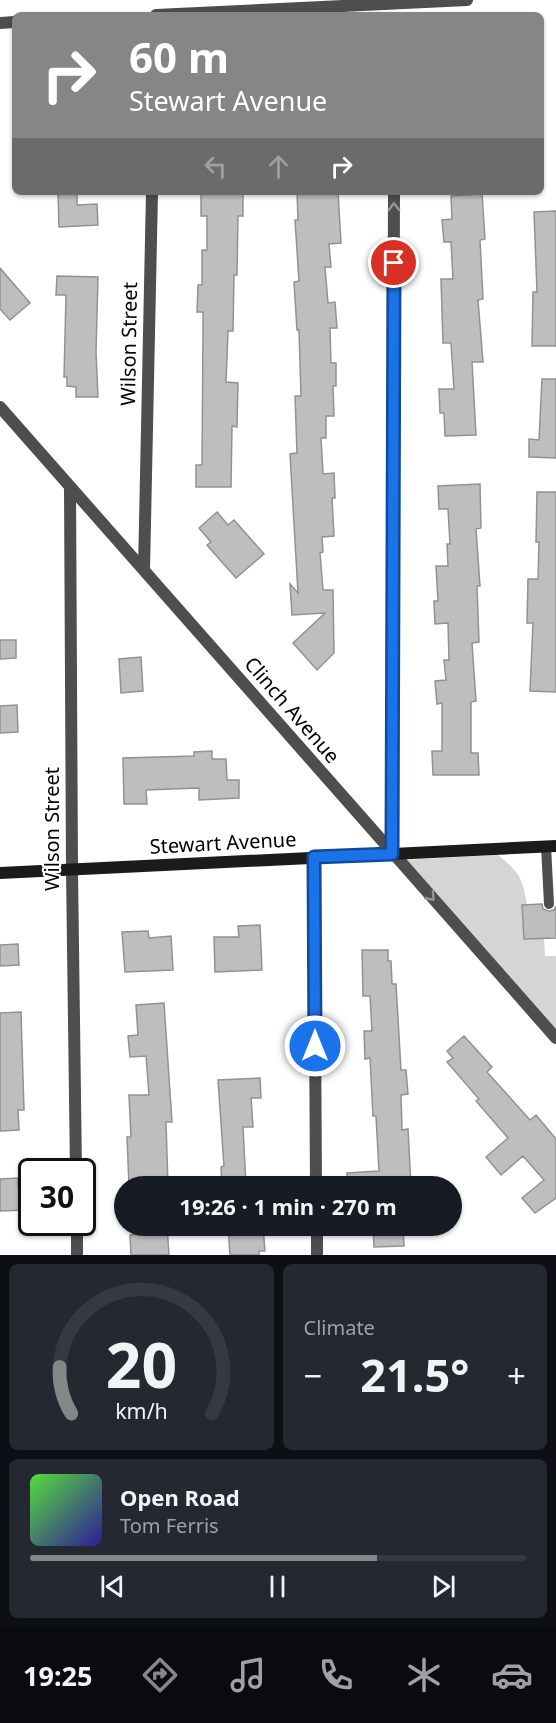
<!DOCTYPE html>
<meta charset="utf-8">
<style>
:root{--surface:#171b24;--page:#242831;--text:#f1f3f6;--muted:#9ea1a6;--line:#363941;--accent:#858687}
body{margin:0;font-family:"Noto Sans",sans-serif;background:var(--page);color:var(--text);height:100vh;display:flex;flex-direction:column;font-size:22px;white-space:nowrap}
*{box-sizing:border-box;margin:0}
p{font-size:20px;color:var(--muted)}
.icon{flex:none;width:33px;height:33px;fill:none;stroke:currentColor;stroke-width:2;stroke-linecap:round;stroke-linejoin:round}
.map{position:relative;height:1255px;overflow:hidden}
.side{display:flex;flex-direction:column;gap:9px;padding:9px;background:#0d0f14;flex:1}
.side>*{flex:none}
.top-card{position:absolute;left:12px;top:12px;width:532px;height:183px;border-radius:9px;box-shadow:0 2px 4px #0004;background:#858687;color:#fff;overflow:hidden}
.speed{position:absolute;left:18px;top:1158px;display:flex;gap:12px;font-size:30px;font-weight:700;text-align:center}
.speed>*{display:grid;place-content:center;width:78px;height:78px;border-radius:50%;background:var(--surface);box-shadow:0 2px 4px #0004;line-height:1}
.speed .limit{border:3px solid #111;border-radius:9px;background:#fff;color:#111}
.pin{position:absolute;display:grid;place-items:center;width:51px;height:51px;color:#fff;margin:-26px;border:3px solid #fff;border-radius:50%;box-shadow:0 2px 6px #0007}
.me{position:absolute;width:66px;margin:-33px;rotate:0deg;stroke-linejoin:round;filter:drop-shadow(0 0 4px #0008)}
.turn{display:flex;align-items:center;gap:21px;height:126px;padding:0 18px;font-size:27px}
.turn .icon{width:78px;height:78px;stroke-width:2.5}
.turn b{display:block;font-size:42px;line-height:51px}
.lanes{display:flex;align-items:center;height:57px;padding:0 18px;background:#0003;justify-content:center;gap:30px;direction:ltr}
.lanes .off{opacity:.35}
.big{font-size:45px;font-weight:700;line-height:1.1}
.side .card{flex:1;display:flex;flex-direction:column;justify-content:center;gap:9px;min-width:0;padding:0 21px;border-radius:9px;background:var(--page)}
.side .dial{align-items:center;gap:0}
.dial svg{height:156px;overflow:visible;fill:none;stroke:var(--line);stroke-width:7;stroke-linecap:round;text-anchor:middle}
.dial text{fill:var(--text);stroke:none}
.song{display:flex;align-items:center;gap:18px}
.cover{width:72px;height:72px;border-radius:9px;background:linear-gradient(135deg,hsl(110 70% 55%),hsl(250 70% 35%))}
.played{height:6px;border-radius:3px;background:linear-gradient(90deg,var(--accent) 70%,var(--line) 70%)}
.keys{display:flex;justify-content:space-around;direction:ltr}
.heat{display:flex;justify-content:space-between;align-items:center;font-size:33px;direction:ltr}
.side .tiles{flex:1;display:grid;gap:9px;grid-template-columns:1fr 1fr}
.card:last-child{grid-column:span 2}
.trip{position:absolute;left:114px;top:1176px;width:348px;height:60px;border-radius:30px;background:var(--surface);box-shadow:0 2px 4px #0004;font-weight:700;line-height:60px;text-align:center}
.dock{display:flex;height:96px;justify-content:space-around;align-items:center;background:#090b0e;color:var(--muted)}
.dock .icon{width:42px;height:42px}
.dock .on{color:var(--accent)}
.dock b{font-size:27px;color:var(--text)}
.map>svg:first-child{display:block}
.green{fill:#d5d5d5}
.building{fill:#bebebe;stroke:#929292;stroke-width:1.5}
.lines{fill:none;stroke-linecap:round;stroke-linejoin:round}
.lane{stroke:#4e4e4e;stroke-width:10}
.street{stroke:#4e4e4e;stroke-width:12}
.secondary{stroke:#1b1b1b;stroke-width:12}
.oneway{stroke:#959595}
.route-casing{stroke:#114b97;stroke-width:15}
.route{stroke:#1a73e8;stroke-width:10}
.labels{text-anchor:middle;stroke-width:4.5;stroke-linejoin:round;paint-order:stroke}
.street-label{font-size:20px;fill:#000;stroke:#fff}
</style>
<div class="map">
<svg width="556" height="1255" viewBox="0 0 556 1255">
<rect width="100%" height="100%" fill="#fff"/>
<path class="green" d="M 498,855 C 519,872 523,878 527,905 L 523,905 L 524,939 L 544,938 L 545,956 L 556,956 L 556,1032 L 405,860 Z"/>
<path class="building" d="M 58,192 L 77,192 L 77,205 L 97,204 L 98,225 L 59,227 Z
M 201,192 L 243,192 L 243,216 L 238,216 L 237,275 L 234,275 L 233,331 L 228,331 L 226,382 L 238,383 L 237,427 L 232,426 L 231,487 L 196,487 L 196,465 L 202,465 L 203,330 L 203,312 L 197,312 L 198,285 L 202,285 L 202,250 L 207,250 L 207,216 L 201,216 Z
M 297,192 L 338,192 L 341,243 L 329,244 L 331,267 L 325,267 L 328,303 L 335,302 L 337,328 L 330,328 L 331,363 L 336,363 L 336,386 L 333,386 L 334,416 L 326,416 L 326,438 L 321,438 L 323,474 L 334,473 L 335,498 L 332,498 L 334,536 L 322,537 L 323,552 L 320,553 L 323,590 L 333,590 L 334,653 L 317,670 L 293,643 L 325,613 L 292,615 L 290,584 L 298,593 L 290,454 L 297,453 L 295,396 L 301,396 L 299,330 L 297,330 L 294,282 L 299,281 L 295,220 L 298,220 Z
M 482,194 L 485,239 L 480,240 L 483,299 L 478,300 L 483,362 L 472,362 L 476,435 L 445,436 L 444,413 L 440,413 L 439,389 L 454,389 L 451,343 L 443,343 L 441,279 L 453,279 L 451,242 L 444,242 L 442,220 L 452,219 L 451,196 Z
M 556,211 L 556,346 L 532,346 L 533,292 L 537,292 L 534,212 Z
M 0,268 L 30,303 L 10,320 L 0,309 Z
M 57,276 L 98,277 L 96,352 L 98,397 L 76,397 L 76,387 L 67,386 L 67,377 L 64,377 L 66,295 L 56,295 Z
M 542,379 L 556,379 L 556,458 L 529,457 L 529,439 L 539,440 Z
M 480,484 L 481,528 L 476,529 L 480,586 L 477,586 L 479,642 L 472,643 L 476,701 L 471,702 L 471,753 L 478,753 L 479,775 L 433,775 L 432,751 L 442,751 L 442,703 L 437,704 L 435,681 L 446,680 L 444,660 L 449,660 L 448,623 L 435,624 L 434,601 L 438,601 L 436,566 L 448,566 L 447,544 L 450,544 L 448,509 L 439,509 L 438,486 Z
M 537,492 L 556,492 L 556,692 L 530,691 L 533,623 L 527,623 L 528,579 L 538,579 L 539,542 L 536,542 Z
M 217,512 L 228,525 L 234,520 L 264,554 L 236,578 L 207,545 L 211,542 L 199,528 Z
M 0,640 L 16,640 L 16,658 L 0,659 Z
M 141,657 L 143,691 L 121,693 L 119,659 Z
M 17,705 L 18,732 L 0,733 L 0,706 Z
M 212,751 L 212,759 L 226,759 L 227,780 L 239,780 L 239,798 L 199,800 L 199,788 L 146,790 L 147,804 L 124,804 L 123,758 L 194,756 L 194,752 Z
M 542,904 L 543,909 L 549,911 L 554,910 L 556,906 L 556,938 L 524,939 L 522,905 Z
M 260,925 L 262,970 L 215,972 L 214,937 L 239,937 L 238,926 Z
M 148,931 L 149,938 L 171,936 L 173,970 L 125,972 L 122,932 Z
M 18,944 L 19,965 L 0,966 L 0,945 Z
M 362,950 L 388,950 L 388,961 L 391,961 L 392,984 L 396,984 L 401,1070 L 406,1070 L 408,1094 L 401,1095 L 402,1130 L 408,1129 L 411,1186 L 347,1186 L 347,1173 L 379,1171 L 376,1116 L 373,1116 L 370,1058 L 365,1059 L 364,1031 L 372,1031 L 370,996 L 363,996 Z
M 164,1003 L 172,1122 L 166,1122 L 168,1186 L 129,1186 L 127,1137 L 131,1137 L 129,1095 L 149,1095 L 146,1056 L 130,1057 L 128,1036 L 138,1035 L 136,1005 Z
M 21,1012 L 24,1110 L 18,1110 L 19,1130 L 0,1131 L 0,1013 Z
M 464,1036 L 492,1067 L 487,1072 L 530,1120 L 536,1115 L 556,1139 L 556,1198 L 535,1213 L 522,1198 L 544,1180 L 523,1156 L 501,1175 L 486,1157 L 508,1138 L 476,1101 L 479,1099 L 447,1062 L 453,1058 L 447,1051 Z
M 260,1078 L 261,1098 L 251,1098 L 253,1127 L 243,1127 L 246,1186 L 222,1186 L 221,1167 L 224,1166 L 218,1080 Z
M 18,1178 L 18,1186 L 25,1185 L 26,1210 L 0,1211 L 0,1179 Z
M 138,1226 L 167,1226 L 169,1255 L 131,1255 L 130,1235 L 139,1234 Z
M 228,1226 L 263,1226 L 265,1251 L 259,1251 L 259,1255 L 230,1255 Z
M 373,1226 L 403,1226 L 404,1246 L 374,1247 Z"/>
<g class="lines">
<path class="lane" d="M 546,846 L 549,904"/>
<path class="street" d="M 156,15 L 467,0
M 0,23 L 15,22
M 0,407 L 556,1038
M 70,487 L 72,870 L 76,1172
M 144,570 L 152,192
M 392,854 L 394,192
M 314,857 L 316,1186
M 77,1222 L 77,1255
M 317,1226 L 317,1255"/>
<path class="secondary" d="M 0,873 L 556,846"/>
</g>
<defs><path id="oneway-chevron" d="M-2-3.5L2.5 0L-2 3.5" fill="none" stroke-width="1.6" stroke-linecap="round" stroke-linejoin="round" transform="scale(1.5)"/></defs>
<g class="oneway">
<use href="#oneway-chevron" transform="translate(394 207) rotate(-90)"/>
<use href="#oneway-chevron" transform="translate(431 897) rotate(48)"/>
</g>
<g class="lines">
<defs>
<path id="route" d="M 315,1046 L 314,857 L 392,854 L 394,263"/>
</defs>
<use href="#route" class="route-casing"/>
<use href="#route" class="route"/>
</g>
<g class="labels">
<g class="street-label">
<text transform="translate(129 344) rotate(-89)" y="7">Wilson Street</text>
<text transform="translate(292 710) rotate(49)" y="7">Clinch Avenue</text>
<text transform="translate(52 829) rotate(-90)" y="7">Wilson Street</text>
<text transform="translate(223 843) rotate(-3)" y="7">Stewart Avenue</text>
</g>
</g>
</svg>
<div class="speed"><div class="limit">30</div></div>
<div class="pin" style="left:394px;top:263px;background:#d93025"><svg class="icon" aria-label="arrive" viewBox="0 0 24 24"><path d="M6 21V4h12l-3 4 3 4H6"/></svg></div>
<svg class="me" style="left:315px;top:1046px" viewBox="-20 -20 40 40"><circle r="17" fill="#1a73e8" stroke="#fff" stroke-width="3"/><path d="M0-11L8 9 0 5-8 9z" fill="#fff"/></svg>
<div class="trip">19:26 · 1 min · 270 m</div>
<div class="top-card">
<div class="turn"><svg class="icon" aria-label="right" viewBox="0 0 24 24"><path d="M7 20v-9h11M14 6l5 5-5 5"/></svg><div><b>60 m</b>Stewart Avenue</div></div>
<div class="lanes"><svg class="icon off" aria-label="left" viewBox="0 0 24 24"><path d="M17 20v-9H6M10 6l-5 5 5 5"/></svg><svg class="icon off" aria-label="ahead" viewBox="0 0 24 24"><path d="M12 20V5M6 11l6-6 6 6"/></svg><svg class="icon" aria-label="right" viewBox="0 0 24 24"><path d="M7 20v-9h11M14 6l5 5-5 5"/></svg></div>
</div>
</div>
<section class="side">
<div class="tiles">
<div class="card dial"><svg viewBox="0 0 100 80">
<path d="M14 69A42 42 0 1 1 86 69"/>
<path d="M14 69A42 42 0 0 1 8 45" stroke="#858687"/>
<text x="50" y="56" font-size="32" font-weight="700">20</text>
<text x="50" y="72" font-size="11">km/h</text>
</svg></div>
<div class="card"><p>Climate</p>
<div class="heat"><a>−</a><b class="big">21.5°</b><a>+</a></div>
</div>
<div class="card">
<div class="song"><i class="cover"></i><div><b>Open Road</b><p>Tom Ferris</p></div></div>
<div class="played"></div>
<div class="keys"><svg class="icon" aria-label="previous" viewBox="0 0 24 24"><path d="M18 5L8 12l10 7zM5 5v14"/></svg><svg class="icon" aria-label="pause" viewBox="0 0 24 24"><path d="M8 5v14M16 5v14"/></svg><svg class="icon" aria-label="next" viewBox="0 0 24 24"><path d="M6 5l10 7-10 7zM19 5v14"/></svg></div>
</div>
</div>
</section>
<nav class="dock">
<b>19:25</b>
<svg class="icon on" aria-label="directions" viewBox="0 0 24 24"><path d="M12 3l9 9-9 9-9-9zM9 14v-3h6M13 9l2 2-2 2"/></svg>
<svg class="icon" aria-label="music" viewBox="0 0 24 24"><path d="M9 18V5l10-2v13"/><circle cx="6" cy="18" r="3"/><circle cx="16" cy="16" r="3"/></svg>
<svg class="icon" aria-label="phone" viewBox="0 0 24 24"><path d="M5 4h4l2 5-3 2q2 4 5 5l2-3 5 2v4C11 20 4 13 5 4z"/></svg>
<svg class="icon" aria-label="climate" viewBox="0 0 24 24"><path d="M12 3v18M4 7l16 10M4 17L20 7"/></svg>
<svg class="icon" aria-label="car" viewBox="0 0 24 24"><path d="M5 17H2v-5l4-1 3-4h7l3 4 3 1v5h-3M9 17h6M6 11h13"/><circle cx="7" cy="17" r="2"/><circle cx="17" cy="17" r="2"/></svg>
</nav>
